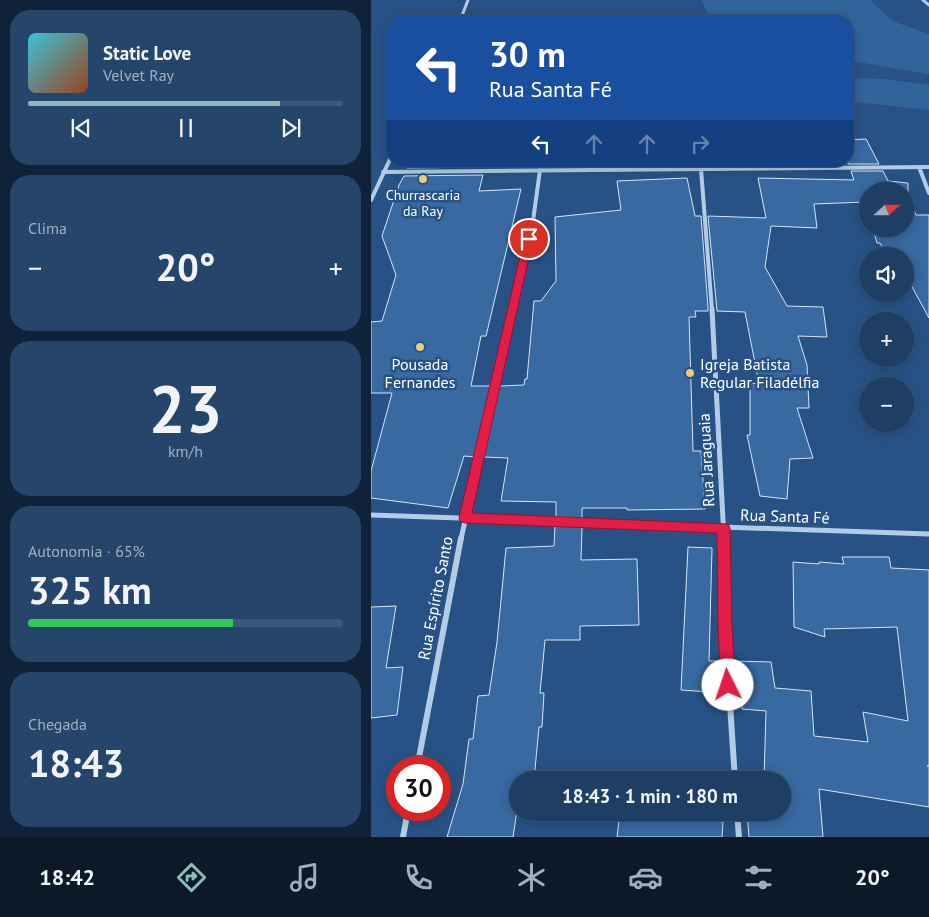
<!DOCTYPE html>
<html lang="pt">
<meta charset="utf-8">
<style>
:root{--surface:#1e3e64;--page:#26456a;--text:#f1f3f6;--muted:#a1aebf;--line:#3c5778;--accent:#8bbbb9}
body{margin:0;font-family:"PT Sans",sans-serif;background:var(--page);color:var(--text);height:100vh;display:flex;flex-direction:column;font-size:19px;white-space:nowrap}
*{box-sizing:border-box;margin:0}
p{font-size:16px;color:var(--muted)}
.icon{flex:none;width:28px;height:28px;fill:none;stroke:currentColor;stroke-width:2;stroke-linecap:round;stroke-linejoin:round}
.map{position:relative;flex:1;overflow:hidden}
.side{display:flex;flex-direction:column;gap:10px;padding:10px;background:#102237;width:371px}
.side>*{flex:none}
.hud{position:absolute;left:15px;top:15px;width:468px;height:152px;border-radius:20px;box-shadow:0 2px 12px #0003,0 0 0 1px var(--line);background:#1a4fa0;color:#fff;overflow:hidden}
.needle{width:32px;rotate:69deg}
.buttons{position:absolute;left:488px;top:182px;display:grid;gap:10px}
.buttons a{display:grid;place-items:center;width:55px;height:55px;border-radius:50%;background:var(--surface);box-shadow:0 2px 12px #0003,0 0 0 1px var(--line);font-size:25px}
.speed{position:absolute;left:15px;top:756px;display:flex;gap:10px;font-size:25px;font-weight:700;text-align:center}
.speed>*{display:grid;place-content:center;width:65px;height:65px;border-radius:50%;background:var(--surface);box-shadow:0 2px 12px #0003,0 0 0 1px var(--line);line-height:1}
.speed .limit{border:8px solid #d22;background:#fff;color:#111}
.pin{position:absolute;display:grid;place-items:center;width:42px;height:42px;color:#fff;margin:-21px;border:2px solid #fff;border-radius:50%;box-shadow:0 1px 5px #0007}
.me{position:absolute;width:55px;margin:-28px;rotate:356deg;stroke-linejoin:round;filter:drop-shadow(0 0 4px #0008)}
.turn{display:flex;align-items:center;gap:18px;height:105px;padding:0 20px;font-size:22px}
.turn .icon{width:65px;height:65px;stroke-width:2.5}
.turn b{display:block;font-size:35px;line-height:42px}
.lanes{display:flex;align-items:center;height:48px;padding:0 20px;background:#0003;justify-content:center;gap:25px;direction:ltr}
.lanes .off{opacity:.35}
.big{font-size:38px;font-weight:600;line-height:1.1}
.side .tile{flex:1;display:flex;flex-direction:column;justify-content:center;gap:8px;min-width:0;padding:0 18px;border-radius:20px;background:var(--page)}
.side .dial{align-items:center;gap:0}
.dial b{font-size:65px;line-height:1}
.song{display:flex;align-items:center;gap:15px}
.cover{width:60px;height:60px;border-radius:8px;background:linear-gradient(135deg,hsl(190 70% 55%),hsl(20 70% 35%))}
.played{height:5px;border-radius:2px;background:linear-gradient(90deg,var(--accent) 80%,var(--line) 80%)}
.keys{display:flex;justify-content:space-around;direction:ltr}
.heat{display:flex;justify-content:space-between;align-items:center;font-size:28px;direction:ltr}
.charge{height:8px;border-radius:4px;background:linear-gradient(90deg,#34c759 65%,var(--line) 0)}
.trip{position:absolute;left:138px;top:771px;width:282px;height:50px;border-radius:25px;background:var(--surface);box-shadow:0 2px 12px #0003,0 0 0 1px var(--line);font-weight:600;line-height:50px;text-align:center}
.tab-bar{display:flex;height:80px;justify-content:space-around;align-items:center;background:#0c1928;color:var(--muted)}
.tab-bar .icon{width:35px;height:35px}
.tab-bar .current{color:var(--accent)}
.tab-bar b{font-size:22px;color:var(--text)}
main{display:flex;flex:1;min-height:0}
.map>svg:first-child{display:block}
.green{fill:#32649c}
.building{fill:#3869a1;stroke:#d6e5f6}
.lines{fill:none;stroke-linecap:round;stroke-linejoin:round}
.street-far3{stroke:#b2cbe7;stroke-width:3}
.street-far2{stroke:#b2cbe7;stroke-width:4}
.street-far1{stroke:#b2cbe7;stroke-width:5}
.street{stroke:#b2cbe7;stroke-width:6}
.route{fill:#e11d48;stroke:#92132f}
.poi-dot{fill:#efcb79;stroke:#285285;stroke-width:2}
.labels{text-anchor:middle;stroke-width:5;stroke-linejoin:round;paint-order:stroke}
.far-poi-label{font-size:14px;fill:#fff;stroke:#285285}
.poi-label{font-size:16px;fill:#fff;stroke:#285285}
.street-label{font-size:16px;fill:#fff;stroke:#285285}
</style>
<main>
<section class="side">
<div class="tile">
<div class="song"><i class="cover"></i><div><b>Static Love</b><p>Velvet Ray</p></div></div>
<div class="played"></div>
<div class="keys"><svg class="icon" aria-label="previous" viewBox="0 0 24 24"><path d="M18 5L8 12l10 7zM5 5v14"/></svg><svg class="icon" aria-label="pause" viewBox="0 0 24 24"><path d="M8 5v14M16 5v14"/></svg><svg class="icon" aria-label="next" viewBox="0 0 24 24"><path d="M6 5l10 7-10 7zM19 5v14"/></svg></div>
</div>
<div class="tile"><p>Clima</p>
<div class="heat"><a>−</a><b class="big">20°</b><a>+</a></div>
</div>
<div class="tile dial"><b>23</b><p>km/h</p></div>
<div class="tile"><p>Autonomia · 65%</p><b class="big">325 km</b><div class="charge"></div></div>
<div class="tile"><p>Chegada</p><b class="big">18:43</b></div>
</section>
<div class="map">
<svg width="558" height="837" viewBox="0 0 558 837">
<rect width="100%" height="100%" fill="#285285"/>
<path class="green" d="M 331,0 L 499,0 L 521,21 L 558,34 L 558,74 L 476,60 L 476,21 L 339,21 Z
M 476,78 L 514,79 L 558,85 L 558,110 L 476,101 Z"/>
<path class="building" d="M 495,139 L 508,164 L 477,164 L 476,140 Z
M 39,161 L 116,161 L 114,167 L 36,168 Z
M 480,171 L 512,171 L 517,181 L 537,183 L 537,196 L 545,215 L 558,215 L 558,318 L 534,274 L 534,256 L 516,256 L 509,243 L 506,243 L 502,229 L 534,229 L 534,191 L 496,191 L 496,208 L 495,202 L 443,204 L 446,228 L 400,226 L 394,267 L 416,306 L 452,307 L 456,337 L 427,336 L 436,365 L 438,408 L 426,408 L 442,458 L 419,459 L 416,499 L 389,496 L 376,435 L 379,435 L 379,383 L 388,384 L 374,312 L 346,311 L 337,216 L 395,218 L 387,178 L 483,180 Z
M 112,175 L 108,191 L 150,189 L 115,336 L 110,336 L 100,386 L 120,386 L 104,457 L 93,456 L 77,508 L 0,498 L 0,471 L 21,393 L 0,393 L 0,322 L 11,321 L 25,275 L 11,236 L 28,185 L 33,176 Z
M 316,178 L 324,216 L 330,216 L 337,307 L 337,311 L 324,311 L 325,317 L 318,317 L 322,451 L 330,451 L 334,509 L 256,510 L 256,508 L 211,508 L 211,518 L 185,517 L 185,502 L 130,501 L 137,458 L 113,457 L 129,386 L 153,385 L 154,379 L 156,379 L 163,301 L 170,301 L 185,281 L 184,217 L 250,210 L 246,181 Z
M 184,526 L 211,527 L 210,560 L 266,559 L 268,625 L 209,626 L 209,640 L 174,640 L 169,693 L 173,693 L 171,727 L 168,727 L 163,780 L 146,780 L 146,810 L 142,837 L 76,837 L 92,784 L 98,739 L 102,739 L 107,696 L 118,695 L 126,642 L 135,548 L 183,546 Z
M 317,547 L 341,548 L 338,661 L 351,661 L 353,693 L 310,690 Z
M 471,557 L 518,557 L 520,568 L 558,570 L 558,765 L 556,766 L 558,766 L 558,807 L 448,789 L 452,837 L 378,837 L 376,812 L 411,812 L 411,780 L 393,780 L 395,711 L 371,709 L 372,694 L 363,694 L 361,661 L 400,662 L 404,688 L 440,691 L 443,736 L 497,742 L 492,712 L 537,721 L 526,627 L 453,629 L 454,637 L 423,627 L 422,562 L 448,564 L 448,562 L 473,564 Z
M 25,606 L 15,668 L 32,667 L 26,715 L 0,718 L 0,607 Z
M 249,812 L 308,812 L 307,816 L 352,822 L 351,837 L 246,837 Z"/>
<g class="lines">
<path class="street-far3" d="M 552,0 L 558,5
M 89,21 L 97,0"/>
<path class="street-far2" d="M 548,167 L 558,193
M 330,169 L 341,310
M 12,172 L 558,167
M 0,200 L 21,155
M 142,310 L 162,221 L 169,170"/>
<path class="street-far1" d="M 341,309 L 353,539
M 0,515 L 558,534
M 90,539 L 142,309"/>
<path class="street" d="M 353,538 L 354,628 L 364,780
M 46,768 L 90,538
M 366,812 L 368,837
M 32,837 L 37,810"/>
</g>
<path class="route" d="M 158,236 L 162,239 L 101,513 L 357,524 L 359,528 L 361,628 L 365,685 L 363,690 L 357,692 L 352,690 L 350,685 L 347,628 L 346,533 L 94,523 L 89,521 L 88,518 L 153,239 Z"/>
<g class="poi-dot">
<circle cx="52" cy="179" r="5"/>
<circle cx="49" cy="347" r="5"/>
<circle cx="319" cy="373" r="5"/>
</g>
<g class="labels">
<g class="far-poi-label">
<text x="52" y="200">Churrascaria<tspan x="52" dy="16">da Ray</tspan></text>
</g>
<g class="poi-label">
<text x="49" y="370">Pousada<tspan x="49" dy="18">Fernandes</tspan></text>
<text x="329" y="370" text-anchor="start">Igreja Batista<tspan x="329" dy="18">Regular Filadélfia</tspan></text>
</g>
<g class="street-label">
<text transform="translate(335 460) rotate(-93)" y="6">Rua Jaraguaia</text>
<text transform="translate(414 516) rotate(2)" y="6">Rua Santa Fé</text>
<text transform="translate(64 598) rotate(-79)" y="6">Rua Espírito Santo</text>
</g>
</g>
</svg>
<div class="buttons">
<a><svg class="needle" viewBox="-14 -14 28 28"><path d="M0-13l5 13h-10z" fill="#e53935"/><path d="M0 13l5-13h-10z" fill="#a1aebf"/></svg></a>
<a><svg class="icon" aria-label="sound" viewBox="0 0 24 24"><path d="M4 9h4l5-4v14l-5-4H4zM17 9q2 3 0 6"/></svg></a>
<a>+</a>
<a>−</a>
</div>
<div class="speed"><div class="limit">30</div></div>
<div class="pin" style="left:158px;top:239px;background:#d93025"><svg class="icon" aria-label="arrive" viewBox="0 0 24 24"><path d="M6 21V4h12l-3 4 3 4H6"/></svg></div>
<svg class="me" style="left:357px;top:685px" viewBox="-20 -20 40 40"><circle r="19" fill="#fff"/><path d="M0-13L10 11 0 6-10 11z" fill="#e11d48"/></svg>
<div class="trip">18:43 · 1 min · 180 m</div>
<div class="hud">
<div class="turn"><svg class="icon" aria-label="left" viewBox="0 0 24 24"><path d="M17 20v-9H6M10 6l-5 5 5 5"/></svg><div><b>30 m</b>Rua Santa Fé</div></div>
<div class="lanes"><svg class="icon" aria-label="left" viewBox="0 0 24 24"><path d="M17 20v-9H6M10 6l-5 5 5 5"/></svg><svg class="icon off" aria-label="ahead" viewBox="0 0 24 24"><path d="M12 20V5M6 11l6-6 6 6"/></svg><svg class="icon off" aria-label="ahead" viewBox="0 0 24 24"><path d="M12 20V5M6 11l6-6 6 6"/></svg><svg class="icon off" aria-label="right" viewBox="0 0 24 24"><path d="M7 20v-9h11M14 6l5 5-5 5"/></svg></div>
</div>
</div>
</main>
<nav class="tab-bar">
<b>18:42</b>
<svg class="icon current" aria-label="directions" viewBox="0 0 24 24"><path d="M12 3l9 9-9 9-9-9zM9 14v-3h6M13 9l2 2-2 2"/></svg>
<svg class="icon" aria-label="music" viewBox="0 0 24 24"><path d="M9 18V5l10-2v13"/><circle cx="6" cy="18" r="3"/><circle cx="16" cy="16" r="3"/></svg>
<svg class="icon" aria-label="phone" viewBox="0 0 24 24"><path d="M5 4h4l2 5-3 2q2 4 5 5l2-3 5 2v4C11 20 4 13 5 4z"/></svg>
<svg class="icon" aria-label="climate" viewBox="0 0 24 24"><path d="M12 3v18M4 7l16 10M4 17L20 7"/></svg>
<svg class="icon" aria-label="car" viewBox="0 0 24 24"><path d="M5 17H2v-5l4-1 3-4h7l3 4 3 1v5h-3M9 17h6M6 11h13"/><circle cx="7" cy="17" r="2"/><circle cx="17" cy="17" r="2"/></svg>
<svg class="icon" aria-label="filters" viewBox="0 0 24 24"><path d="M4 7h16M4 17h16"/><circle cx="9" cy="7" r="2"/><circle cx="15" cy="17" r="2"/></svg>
<b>20°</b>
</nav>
